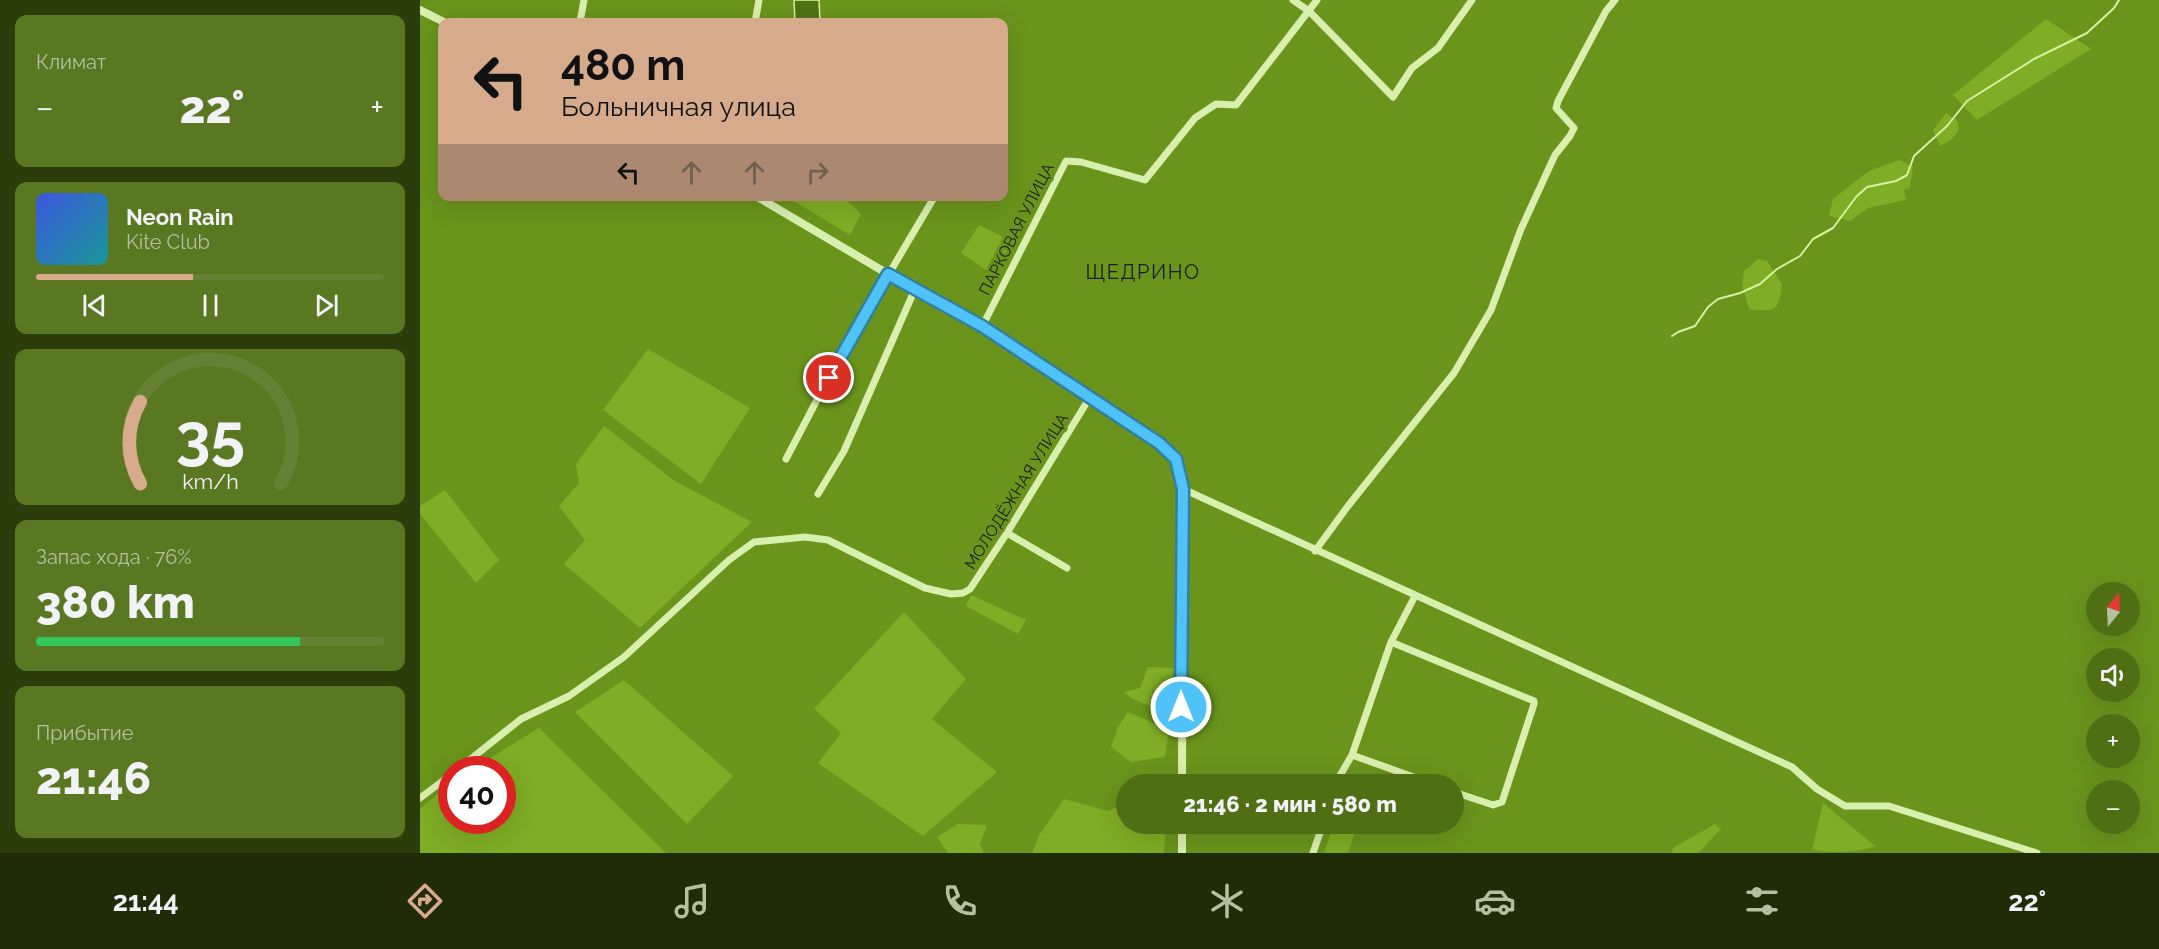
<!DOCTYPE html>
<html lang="ru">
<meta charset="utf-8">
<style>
:root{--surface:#506f15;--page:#5a7722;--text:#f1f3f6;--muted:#b4c1a0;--line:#678134;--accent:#d6ab8b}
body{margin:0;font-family:Raleway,sans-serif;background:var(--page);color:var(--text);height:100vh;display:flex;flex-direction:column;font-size:22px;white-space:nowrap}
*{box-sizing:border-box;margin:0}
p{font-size:20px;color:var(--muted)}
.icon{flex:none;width:33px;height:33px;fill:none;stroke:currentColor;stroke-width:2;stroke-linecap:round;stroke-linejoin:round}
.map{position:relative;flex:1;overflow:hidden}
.side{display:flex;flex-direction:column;gap:15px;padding:15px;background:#2c3d0c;width:420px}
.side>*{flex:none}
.banner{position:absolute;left:18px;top:18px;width:570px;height:183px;border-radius:12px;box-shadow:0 6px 24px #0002;background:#d6ab8b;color:#111;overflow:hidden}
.needle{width:39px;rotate:18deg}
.tools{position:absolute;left:1666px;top:582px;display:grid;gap:12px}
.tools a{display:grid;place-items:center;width:54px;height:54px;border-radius:50%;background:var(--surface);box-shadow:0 6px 24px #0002;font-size:30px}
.speed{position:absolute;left:18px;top:756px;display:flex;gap:12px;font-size:30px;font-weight:700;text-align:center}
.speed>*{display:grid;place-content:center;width:78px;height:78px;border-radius:50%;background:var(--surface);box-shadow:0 6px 24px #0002;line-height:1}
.speed .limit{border:9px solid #d22;background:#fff;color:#111}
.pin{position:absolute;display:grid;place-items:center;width:51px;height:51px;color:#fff;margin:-26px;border:3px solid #fff;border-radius:50%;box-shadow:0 2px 6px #0007}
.me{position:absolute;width:66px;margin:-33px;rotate:0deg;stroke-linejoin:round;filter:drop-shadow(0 0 4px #0008)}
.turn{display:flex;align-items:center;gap:21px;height:126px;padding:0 24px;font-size:27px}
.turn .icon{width:78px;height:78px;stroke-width:2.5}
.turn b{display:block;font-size:42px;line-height:51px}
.lanes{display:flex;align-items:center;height:57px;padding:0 24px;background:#0003;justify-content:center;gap:30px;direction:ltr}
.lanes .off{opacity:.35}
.big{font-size:45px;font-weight:800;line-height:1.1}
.side .card{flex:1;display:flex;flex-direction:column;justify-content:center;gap:9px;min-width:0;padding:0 21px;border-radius:12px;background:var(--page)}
.side .dial{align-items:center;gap:0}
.dial svg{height:156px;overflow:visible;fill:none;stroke:var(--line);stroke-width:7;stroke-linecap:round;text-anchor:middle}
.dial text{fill:var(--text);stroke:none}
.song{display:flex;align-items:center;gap:18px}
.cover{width:72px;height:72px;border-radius:9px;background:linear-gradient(135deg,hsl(230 70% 55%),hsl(180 70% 35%))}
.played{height:6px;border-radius:3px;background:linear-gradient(90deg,var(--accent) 45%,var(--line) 45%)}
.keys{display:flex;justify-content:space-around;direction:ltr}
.heat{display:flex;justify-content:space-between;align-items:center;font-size:33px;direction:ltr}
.charge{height:9px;border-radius:4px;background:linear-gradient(90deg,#34c759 76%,var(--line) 0)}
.trip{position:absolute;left:696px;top:774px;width:348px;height:60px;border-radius:30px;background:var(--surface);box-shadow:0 6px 24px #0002;font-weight:800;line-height:60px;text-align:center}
.tab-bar{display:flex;height:96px;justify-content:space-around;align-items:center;background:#202c08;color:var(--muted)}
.tab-bar .icon{width:42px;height:42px}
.tab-bar .selected{color:var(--accent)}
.tab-bar b{font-size:27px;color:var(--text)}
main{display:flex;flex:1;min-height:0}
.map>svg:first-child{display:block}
.green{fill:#7fad25}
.water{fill:#507213;stroke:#d7f1a1;stroke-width:1.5}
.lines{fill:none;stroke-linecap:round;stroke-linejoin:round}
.stream{stroke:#d7f1a1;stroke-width:2}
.minor{stroke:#d9efae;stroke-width:7}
.tertiary{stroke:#d9efae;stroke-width:8}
.route-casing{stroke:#337fa1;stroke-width:15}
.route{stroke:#4fc3f7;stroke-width:10}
.labels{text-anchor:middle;stroke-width:6;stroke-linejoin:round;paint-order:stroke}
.street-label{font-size:16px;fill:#1d1d1d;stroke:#6a941c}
.quarter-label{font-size:20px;letter-spacing:1.5px;fill:#1d1d1d;stroke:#6a941c}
</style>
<main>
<section class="side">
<div class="card"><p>Климат</p>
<div class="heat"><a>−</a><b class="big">22°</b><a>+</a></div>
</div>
<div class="card">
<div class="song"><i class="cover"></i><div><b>Neon Rain</b><p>Kite Club</p></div></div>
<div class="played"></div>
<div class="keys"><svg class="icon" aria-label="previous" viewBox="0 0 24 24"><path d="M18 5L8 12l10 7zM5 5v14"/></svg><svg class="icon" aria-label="pause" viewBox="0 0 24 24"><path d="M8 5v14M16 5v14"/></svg><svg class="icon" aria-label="next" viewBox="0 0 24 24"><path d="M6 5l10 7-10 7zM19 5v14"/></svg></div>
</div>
<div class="card dial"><svg viewBox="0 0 100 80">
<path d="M14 69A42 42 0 1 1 86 69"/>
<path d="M14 69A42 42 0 0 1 14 27" stroke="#d6ab8b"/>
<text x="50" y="56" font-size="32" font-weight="700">35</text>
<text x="50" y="72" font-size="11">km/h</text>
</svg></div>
<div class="card"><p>Запас хода · 76%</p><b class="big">380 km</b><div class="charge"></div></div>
<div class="card"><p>Прибытие</p><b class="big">21:46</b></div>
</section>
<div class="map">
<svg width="1739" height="853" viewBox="0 0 1739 853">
<rect width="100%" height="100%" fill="#6a941c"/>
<path class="green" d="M 1626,19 L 1671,49 L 1557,120 L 1533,95 Z
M 1526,113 L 1537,120 L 1539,130 L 1531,140 L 1520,146 L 1513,130 Z
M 1479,160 L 1493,166 L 1490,188 L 1484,190 L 1486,200 L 1448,208 L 1430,221 L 1409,216 L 1413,199 L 1449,171 Z
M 367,197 L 424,197 L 441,214 L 430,235 Z
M 559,225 L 595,243 L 576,277 L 541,253 Z
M 1338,259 L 1347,261 L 1362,284 C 1359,312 1355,312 1329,309 L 1322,285 L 1324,271 Z
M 228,349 L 330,408 L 281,484 L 183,410 Z
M 184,426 L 255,481 L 332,522 L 220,628 L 144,564 L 165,540 L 139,506 L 159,483 L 156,464 Z
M 25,490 L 79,560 L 56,583 L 0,514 L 0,506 Z
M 551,595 L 606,620 L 598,634 L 546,606 Z
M 484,612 L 546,679 L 512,719 L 577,772 L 503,836 L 398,763 L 421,733 L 394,709 Z
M 728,667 L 754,668 L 749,714 L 711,698 L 704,692 L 720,688 Z
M 204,680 L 313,776 L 267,824 L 155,712 Z
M 708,712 L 749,730 L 745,757 L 711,762 L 691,747 L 698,727 Z
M 119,728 L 246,853 L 0,853 L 0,809 L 31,782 L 32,820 L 82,820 L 82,770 L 52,769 Z
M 644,799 L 688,811 L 706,803 L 706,824 L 746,824 L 744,853 L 612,853 L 619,835 Z
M 1403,803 L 1455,846 C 1437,853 1412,853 1392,850 Z
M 538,824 L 567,825 L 560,844 L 564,853 L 528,853 L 517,837 Z
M 914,824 L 938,824 L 928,853 L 904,853 Z
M 1295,824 L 1301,829 L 1278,853 L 1252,853 L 1253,848 Z"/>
<path class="water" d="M 374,0 L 399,0 L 400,22 L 375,22 Z"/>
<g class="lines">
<path class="stream" d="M 1252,336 L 1258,332 L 1275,326 L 1288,307 L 1298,299 L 1320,293 L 1340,284 L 1357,269 L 1380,256 L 1393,239 L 1413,228 L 1436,197 L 1447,187 L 1476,181 L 1487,175 L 1494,156 L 1527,126 L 1547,101 L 1614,59 L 1667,33 L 1694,8 L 1699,0"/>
<path class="minor" d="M 873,0 L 889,11 L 973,97 L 992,68 L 1018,48 L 1052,0
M 160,22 L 164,0
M 335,22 L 339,0
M 563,325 L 646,161 L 661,162 L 725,180 L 775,118 L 796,104 L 816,105 L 897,0
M 366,459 L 419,358 L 515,196
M 763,489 L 1372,767 L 1397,789 L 1425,806 L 1469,806 L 1617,853
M 398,494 L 424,451 L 495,289
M 587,533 L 647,568
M 895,551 L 928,506 L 1034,373 L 1071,310 L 1101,229 L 1135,155 L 1150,136 L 1154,128 L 1136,108 L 1138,101 L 1186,11 L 1195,0
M 971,642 L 1114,701 L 1114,704 L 1082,802 L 1073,805 L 1034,792
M 932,755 L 1013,784
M 37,770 L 101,719 L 149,696 L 204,657 L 309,560 L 334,542 L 385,537 L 408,540 L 505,588 L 531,594 L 543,593 L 550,589 L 587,533 L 670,397
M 915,784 L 932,755 L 971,642 L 995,596
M 0,798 L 32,774
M 893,853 L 903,824"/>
<path class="tertiary" d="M 0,10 L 24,22
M 336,196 L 468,274 L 563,325 L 650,385 L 715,425 L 739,443 L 756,459 L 761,473 L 763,489 L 762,784
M 762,824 L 762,853"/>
</g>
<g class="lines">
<defs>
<path id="route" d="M 409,378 L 468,274 L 562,326 L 739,443 L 756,459 L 763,489 L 761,707"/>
</defs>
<use href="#route" class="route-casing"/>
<use href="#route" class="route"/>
</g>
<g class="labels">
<g class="street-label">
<text transform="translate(596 229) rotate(-63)" y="6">ПАРКОВАЯ УЛИЦА</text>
<text transform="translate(596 491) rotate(-58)" y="6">МОЛОДЁЖНАЯ УЛИЦА</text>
</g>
<g class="quarter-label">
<text x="723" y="279">ЩЕДРИНО</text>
</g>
</g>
</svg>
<div class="tools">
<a><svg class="needle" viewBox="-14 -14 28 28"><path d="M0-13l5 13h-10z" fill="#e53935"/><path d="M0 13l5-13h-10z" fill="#b4c1a0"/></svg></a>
<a><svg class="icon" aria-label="sound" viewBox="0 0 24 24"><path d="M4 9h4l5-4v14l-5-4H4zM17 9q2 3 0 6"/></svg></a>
<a>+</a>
<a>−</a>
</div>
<div class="speed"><div class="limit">40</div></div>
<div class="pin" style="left:409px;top:378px;background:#d93025"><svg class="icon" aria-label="arrive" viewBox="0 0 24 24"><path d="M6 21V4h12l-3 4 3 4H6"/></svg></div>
<svg class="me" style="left:761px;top:707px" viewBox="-20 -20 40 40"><circle r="17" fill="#4fc3f7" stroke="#fff" stroke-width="3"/><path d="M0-11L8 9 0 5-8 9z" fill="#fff"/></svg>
<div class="trip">21:46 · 2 мин · 580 m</div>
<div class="banner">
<div class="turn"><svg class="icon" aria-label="left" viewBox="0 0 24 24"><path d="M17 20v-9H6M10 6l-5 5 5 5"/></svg><div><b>480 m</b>Больничная улица</div></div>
<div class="lanes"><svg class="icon" aria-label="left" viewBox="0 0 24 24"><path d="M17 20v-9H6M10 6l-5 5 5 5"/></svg><svg class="icon off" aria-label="ahead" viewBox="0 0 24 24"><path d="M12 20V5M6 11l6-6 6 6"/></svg><svg class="icon off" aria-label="ahead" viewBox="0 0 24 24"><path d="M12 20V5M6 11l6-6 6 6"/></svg><svg class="icon off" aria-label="right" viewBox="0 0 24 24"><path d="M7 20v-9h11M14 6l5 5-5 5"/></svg></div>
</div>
</div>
</main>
<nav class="tab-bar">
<b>21:44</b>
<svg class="icon selected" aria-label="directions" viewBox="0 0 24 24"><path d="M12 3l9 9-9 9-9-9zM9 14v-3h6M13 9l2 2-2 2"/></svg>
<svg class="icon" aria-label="music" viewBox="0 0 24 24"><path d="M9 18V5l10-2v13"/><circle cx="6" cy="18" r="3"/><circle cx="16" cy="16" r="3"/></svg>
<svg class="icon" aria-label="phone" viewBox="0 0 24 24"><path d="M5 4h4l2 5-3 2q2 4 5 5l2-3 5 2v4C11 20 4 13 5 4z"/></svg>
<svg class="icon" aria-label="climate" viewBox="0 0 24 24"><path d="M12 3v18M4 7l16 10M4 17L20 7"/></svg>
<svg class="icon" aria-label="car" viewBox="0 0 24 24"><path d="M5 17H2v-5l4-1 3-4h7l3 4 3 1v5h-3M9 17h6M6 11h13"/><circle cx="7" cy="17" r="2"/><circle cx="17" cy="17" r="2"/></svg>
<svg class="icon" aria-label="filters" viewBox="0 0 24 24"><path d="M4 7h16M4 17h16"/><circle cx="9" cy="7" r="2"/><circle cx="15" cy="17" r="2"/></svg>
<b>22°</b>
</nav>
